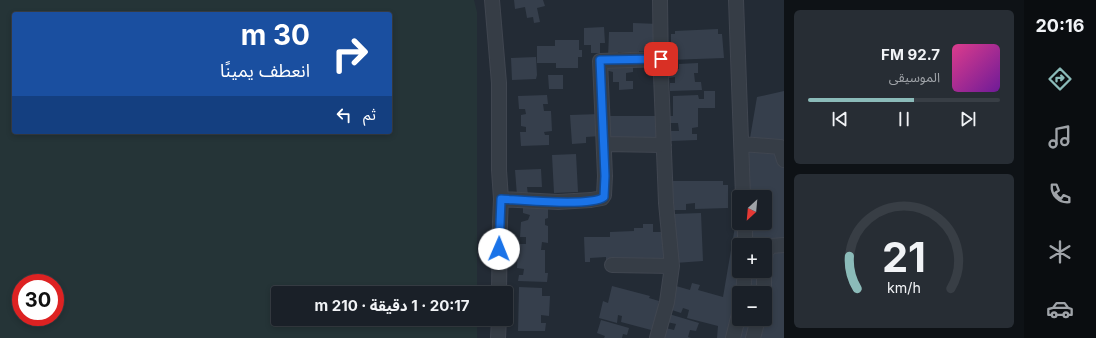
<!DOCTYPE html>
<html lang="ar">
<meta charset="utf-8">
<style>
:root{--surface:#1a2028;--page:#272d34;--text:#f1f3f6;--muted:#9fa3a8;--line:#383e45;--accent:#8bbbb9}
body{margin:0;font-family:Inter,"Noto Sans Arabic",sans-serif;background:var(--page);color:var(--text);direction:rtl;height:100vh;display:flex;flex-direction:column;font-size:15px;white-space:nowrap}
*{box-sizing:border-box;margin:0}
p{font-size:13px;color:var(--muted)}
.icon{flex:none;width:22px;height:22px;fill:none;stroke:currentColor;stroke-width:2;stroke-linecap:round;stroke-linejoin:round}
.map{position:relative;flex:1;overflow:hidden;direction:ltr}
.sheet{display:flex;flex-direction:column;gap:10px;padding:10px;background:#0e1216;width:240px}
.sheet>*{flex:none}
.top-card{position:absolute;left:12px;top:12px;width:380px;height:122px;border-radius:4px;box-shadow:0 2px 6px #0003,0 0 0 1px var(--line);direction:rtl;background:#1a4fa0;color:#fff;overflow:hidden}
.needle{width:26px;rotate:206deg}
.buttons{position:absolute;left:732px;top:190px;display:grid;gap:8px}
.buttons a{display:grid;place-items:center;width:40px;height:40px;border-radius:4px;background:var(--surface);box-shadow:0 2px 6px #0003,0 0 0 1px var(--line);font-size:20px}
.speed{position:absolute;left:12px;top:274px;display:flex;gap:8px;font-size:20px;font-weight:700;text-align:center}
.speed>*{display:grid;place-content:center;width:52px;height:52px;border-radius:50%;background:var(--surface);box-shadow:0 2px 6px #0003,0 0 0 1px var(--line);line-height:1}
.speed .limit{border:6px solid #d22;background:#fff;color:#111}
.pin{position:absolute;display:grid;place-items:center;width:34px;height:34px;color:#fff;margin:-17px;border-radius:8px;box-shadow:0 2px 6px #0006}
.me{position:absolute;width:44px;margin:-22px;rotate:1deg;stroke-linejoin:round;filter:drop-shadow(0 0 3px #0008)}
.turn{display:flex;align-items:center;gap:14px;height:84px;padding:0 16px;font-size:18px}
.turn .icon{width:52px;height:52px;stroke-width:2.5}
.turn b{display:block;font-size:28px;line-height:34px}
.then{display:flex;align-items:center;height:38px;padding:0 16px;background:#0003;gap:8px;font-size:15px}
.sheet .widget{flex:1;display:flex;flex-direction:column;justify-content:center;gap:6px;min-width:0;padding:0 14px;border-radius:6px;background:var(--page)}
.sheet .dial{align-items:center;gap:0}
.dial svg{height:104px;overflow:visible;fill:none;stroke:var(--line);stroke-width:7;stroke-linecap:round;text-anchor:middle}
.dial text{fill:var(--text);stroke:none}
.song{display:flex;align-items:center;gap:12px}
.cover{width:48px;height:48px;border-radius:6px;background:linear-gradient(135deg,hsl(330 70% 55%),hsl(280 70% 35%))}
.played{height:4px;border-radius:2px;background:linear-gradient(90deg,var(--accent) 55%,var(--line) 55%)}
.keys{display:flex;justify-content:space-around;direction:ltr}
.trip{position:absolute;left:271px;top:286px;width:242px;height:40px;border-radius:4px;background:var(--surface);box-shadow:0 2px 6px #0003,0 0 0 1px var(--line);font-weight:700;line-height:40px;text-align:center;direction:rtl}
main{display:flex;flex:1;min-height:0}
.dock{display:flex;flex-direction:column;width:72px;justify-content:space-around;align-items:center;background:#0a0d10;color:var(--muted)}
.dock .icon{width:28px;height:28px}
.dock .current{color:var(--accent)}
.dock b{font-size:18px;color:var(--text)}
.map>svg:first-child{display:block}
.green{fill:#253437;fill-rule:evenodd}
.building{fill:#363f4c;fill-rule:evenodd}
.lines{fill:none;stroke-linecap:round;stroke-linejoin:round}
.minor-casing{stroke:#404650;stroke-width:16}
.minor{stroke:#363d46;stroke-width:14}
.route-casing{stroke:#114b97;stroke-width:10}
.route{stroke:#1a73e8;stroke-width:7}
</style>
<main>
<nav class="dock">
<b>20:16</b>
<svg class="icon current" aria-label="directions" viewBox="0 0 24 24"><path d="M12 3l9 9-9 9-9-9zM9 14v-3h6M13 9l2 2-2 2"/></svg>
<svg class="icon" aria-label="music" viewBox="0 0 24 24"><path d="M9 18V5l10-2v13"/><circle cx="6" cy="18" r="3"/><circle cx="16" cy="16" r="3"/></svg>
<svg class="icon" aria-label="phone" viewBox="0 0 24 24"><path d="M5 4h4l2 5-3 2q2 4 5 5l2-3 5 2v4C11 20 4 13 5 4z"/></svg>
<svg class="icon" aria-label="climate" viewBox="0 0 24 24"><path d="M12 3v18M4 7l16 10M4 17L20 7"/></svg>
<svg class="icon" aria-label="car" viewBox="0 0 24 24"><path d="M5 17H2v-5l4-1 3-4h7l3 4 3 1v5h-3M9 17h6M6 11h13"/><circle cx="7" cy="17" r="2"/><circle cx="17" cy="17" r="2"/></svg>
</nav>
<section class="sheet">
<div class="widget">
<div class="song"><i class="cover"></i><div><b>92.7 FM</b><p>الموسيقى</p></div></div>
<div class="played"></div>
<div class="keys"><svg class="icon" aria-label="previous" viewBox="0 0 24 24"><path d="M18 5L8 12l10 7zM5 5v14"/></svg><svg class="icon" aria-label="pause" viewBox="0 0 24 24"><path d="M8 5v14M16 5v14"/></svg><svg class="icon" aria-label="next" viewBox="0 0 24 24"><path d="M6 5l10 7-10 7zM19 5v14"/></svg></div>
</div>
<div class="widget dial"><svg viewBox="0 0 100 80">
<path d="M14 69A42 42 0 1 1 86 69"/>
<path d="M14 69A42 42 0 0 1 8 44" stroke="#8bbbb9"/>
<text x="50" y="56" font-size="32" font-weight="700">21</text>
<text x="50" y="72" font-size="11">km/h</text>
</svg></div>
</section>
<div class="map">
<svg width="784" height="338" viewBox="0 0 784 338">
<rect width="100%" height="100%" fill="#232b35"/>
<path class="green" d="M 0,0 L 474,0 L 477,12 L 477,293 L 278,293 L 278,319 L 477,319 L 477,338 L 0,338 ZM 14,14 L 390,14 L 390,132 L 14,132 ZM 21,283 L 55,283 L 55,317 L 21,317 Z"/>
<path class="building" d="M 514,0 L 543,0 L 545,6 L 537,8 L 540,22 L 534,23 L 533,17 L 527,18 L 525,7 L 515,9 Z
M 633,23 L 659,24 L 658,52 L 639,51 L 639,59 L 632,59 L 632,53 L 618,52 L 617,58 L 608,58 L 609,32 L 633,32 Z
M 604,27 L 605,43 L 600,43 L 600,53 L 591,53 L 591,45 L 584,45 L 584,28 Z
M 718,29 L 718,34 L 722,34 L 724,58 L 668,60 L 667,47 L 671,48 L 671,34 L 675,34 L 675,31 Z
M 555,40 L 579,40 L 579,50 L 582,50 L 582,57 L 578,57 L 578,68 L 556,68 L 556,63 L 537,63 L 537,46 L 555,46 Z
M 536,57 L 537,75 L 536,79 L 512,80 L 511,58 Z
M 605,63 L 633,63 L 633,72 L 626,73 L 626,81 L 633,81 L 633,89 L 619,90 L 619,82 L 613,82 L 613,72 L 605,70 Z
M 698,63 L 698,73 L 694,73 L 695,82 L 701,82 L 702,90 L 670,91 L 670,83 L 675,83 L 675,77 L 669,78 L 669,69 L 679,69 L 679,64 Z
M 548,75 L 563,75 L 563,89 L 549,89 Z
M 704,91 L 715,91 L 715,108 L 698,108 L 698,127 L 692,128 L 692,134 L 697,134 L 697,140 L 671,141 L 670,131 L 679,131 L 678,123 L 669,123 L 669,116 L 673,116 L 673,96 L 698,95 L 699,99 L 704,99 Z
M 784,91 L 784,338 L 717,338 L 718,326 L 687,318 L 689,310 L 683,308 L 681,313 L 669,309 L 676,286 L 690,290 L 692,283 L 700,285 L 698,290 L 723,297 L 738,209 L 739,223 L 765,223 L 765,197 L 740,197 L 757,97 ZM 739,245 L 765,245 L 765,271 L 739,271 ZM 739,293 L 765,293 L 765,319 L 739,319 Z
M 547,95 L 548,104 L 543,104 L 544,111 L 551,111 L 552,131 L 544,132 L 545,135 L 549,135 L 549,145 L 521,146 L 520,132 L 526,132 L 526,127 L 521,126 L 521,115 L 526,114 L 525,109 L 519,109 L 518,96 Z
M 600,114 L 601,136 L 586,137 L 586,143 L 572,144 L 570,115 Z
M 605,116 L 656,116 L 662,143 L 605,143 Z
M 576,154 L 578,192 L 554,193 L 552,155 Z
M 541,169 L 542,187 L 527,187 L 528,195 L 517,196 L 515,170 Z
M 672,181 L 723,181 L 723,185 L 728,185 L 728,208 L 695,209 L 695,203 L 686,204 L 686,210 L 673,210 Z
M 523,207 L 548,207 L 548,218 L 545,219 L 545,225 L 548,226 L 548,243 L 542,242 L 541,250 L 545,250 L 545,273 L 548,273 L 547,282 L 518,281 L 519,275 L 523,275 L 524,269 L 517,268 L 518,244 L 526,244 L 526,237 L 520,237 L 521,222 L 528,220 L 530,215 L 523,213 Z
M 701,213 L 703,261 L 675,263 L 673,214 Z
M 643,224 L 653,224 L 653,232 L 661,232 L 661,236 L 666,236 L 667,252 L 663,252 L 664,260 L 606,262 L 606,257 L 590,258 L 590,262 L 585,262 L 584,237 L 610,237 L 610,232 L 634,231 L 634,228 L 643,228 Z
M 612,286 L 650,296 L 649,298 L 659,301 L 658,306 L 663,307 L 655,331 L 621,322 L 622,316 L 618,315 L 617,323 L 599,318 L 603,301 L 608,303 Z
M 519,287 L 542,288 L 542,296 L 550,296 L 549,316 L 541,315 L 541,323 L 546,323 L 545,331 L 518,331 Z
M 669,314 L 699,323 L 696,331 L 690,330 L 688,337 L 691,338 L 663,338 L 666,328 L 674,330 L 676,324 L 667,322 Z
M 601,320 L 629,328 L 627,335 L 623,334 L 622,338 L 604,338 L 605,336 L 597,333 Z"/>
<g class="lines">
<defs>
<path id="minor" d="M 492,0 L 499,83 L 499,170 L 501,199 L 500,222 L 499,293
M 736,0 L 743,197
M 604,144 L 664,145
M 742,144 L 780,147 L 784,160
M 501,199 L 558,202 L 591,200 L 602,198 L 604,195 L 605,176 L 600,61 L 661,59
M 745,223 L 745,245
M 765,259 L 766,252 L 771,246 L 784,245
M 612,265 L 672,266
M 743,293 L 745,271
M 764,293 L 764,271
M 498,338 L 499,319
M 657,338 L 667,302 L 672,266 L 666,203 L 661,75 L 660,0
M 733,338 L 739,314
M 753,338 L 758,319"/>
</defs>
<use href="#minor" class="minor-casing"/>
<use href="#minor" class="minor"/>
</g>
<g class="lines">
<defs>
<path id="route" d="M 499,249 L 501,199 C 520,200 591,207 604,197 L 605,176 L 600,60 L 661,59"/>
</defs>
<use href="#route" class="route-casing"/>
<use href="#route" class="route"/>
</g>
</svg>
<div class="buttons">
<a><svg class="needle" viewBox="-14 -14 28 28"><path d="M0-13l5 13h-10z" fill="#e53935"/><path d="M0 13l5-13h-10z" fill="#9fa3a8"/></svg></a>
<a>+</a>
<a>−</a>
</div>
<div class="speed"><div class="limit">30</div></div>
<div class="pin" style="left:661px;top:59px;background:#d93025"><svg class="icon" aria-label="arrive" viewBox="0 0 24 24"><path d="M6 21V4h12l-3 4 3 4H6"/></svg></div>
<svg class="me" style="left:499px;top:249px" viewBox="-20 -20 40 40"><circle r="19" fill="#fff"/><path d="M0-13L10 11 0 6-10 11z" fill="#1a73e8"/></svg>
<div class="trip">20:17 · 1 دقيقة · 210 m</div>
<div class="top-card">
<div class="turn"><svg class="icon" aria-label="right" viewBox="0 0 24 24"><path d="M7 20v-9h11M14 6l5 5-5 5"/></svg><div><b>30 m</b>انعطف يمينًا</div></div>
<div class="then">ثم<svg class="icon" aria-label="left" viewBox="0 0 24 24"><path d="M17 20v-9H6M10 6l-5 5 5 5"/></svg></div>
</div>
</div>
</main>
